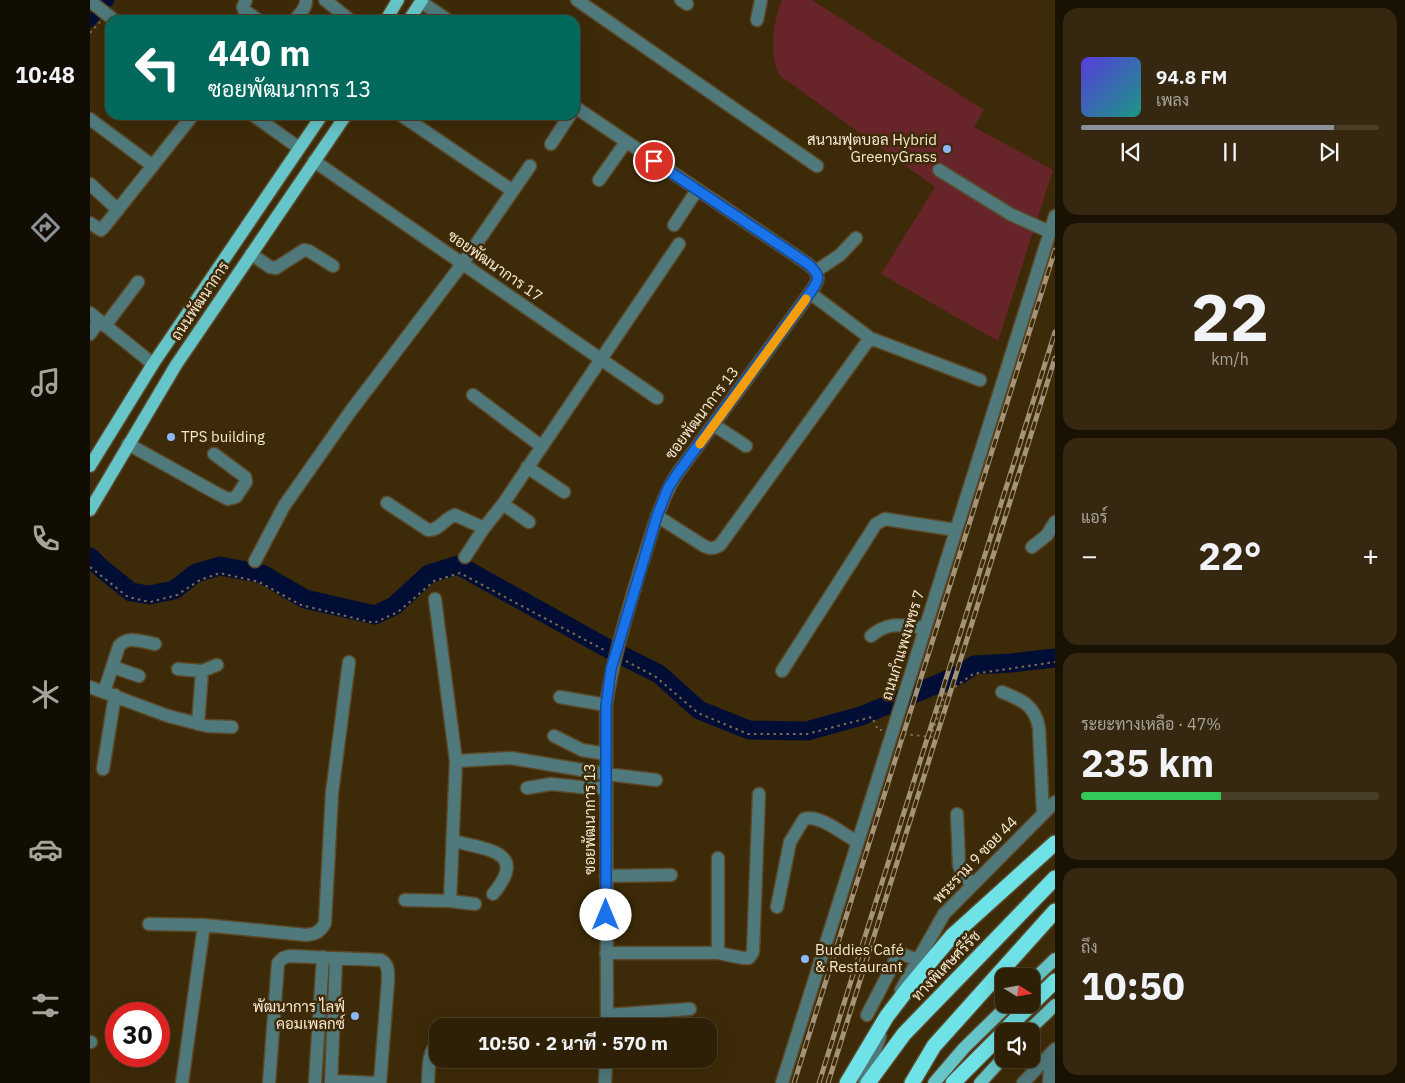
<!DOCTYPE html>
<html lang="th">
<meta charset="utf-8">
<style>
:root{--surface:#2e2006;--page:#362810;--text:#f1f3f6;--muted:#a7a39b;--line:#493e28;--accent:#8c9099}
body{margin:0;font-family:"IBM Plex Sans",Sarabun,sans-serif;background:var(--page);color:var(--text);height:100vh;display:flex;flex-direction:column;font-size:19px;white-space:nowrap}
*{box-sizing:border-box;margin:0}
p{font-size:16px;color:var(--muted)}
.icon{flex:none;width:28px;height:28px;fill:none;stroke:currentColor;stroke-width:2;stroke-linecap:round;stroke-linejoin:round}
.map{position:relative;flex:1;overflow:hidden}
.sheet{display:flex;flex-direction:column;gap:8px;padding:8px;background:#191203;width:350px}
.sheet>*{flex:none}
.top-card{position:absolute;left:15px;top:15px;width:475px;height:105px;border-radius:15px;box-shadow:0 5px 20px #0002,0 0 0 1px var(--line);background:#00695c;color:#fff;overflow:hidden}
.needle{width:32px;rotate:101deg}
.tools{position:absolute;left:905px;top:968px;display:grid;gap:10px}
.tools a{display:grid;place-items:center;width:45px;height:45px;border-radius:10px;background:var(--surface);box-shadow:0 5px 20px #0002,0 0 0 1px var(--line);font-size:25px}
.speed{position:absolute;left:15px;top:1002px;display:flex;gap:10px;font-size:25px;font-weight:700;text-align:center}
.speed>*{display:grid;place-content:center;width:65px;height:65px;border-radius:50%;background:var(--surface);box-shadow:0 5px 20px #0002,0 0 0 1px var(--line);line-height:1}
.speed .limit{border:8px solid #d22;background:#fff;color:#111}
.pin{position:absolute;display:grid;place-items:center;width:42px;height:42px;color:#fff;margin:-21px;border:2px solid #fff;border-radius:50%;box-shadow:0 1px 5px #0007}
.me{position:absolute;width:55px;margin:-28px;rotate:0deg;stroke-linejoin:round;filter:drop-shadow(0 0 4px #0008)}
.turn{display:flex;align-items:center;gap:18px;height:105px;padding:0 20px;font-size:22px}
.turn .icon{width:65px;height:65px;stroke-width:2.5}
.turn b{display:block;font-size:35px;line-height:42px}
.big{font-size:38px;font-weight:700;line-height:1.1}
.sheet .tile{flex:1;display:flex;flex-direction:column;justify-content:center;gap:8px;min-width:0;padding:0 18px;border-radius:15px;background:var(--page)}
.sheet .dial{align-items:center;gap:0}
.dial b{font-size:65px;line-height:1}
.song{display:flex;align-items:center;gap:15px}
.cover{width:60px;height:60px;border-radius:8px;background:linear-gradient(135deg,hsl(250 70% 55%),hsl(170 70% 35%))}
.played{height:5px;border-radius:2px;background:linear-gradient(90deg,var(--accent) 85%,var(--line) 85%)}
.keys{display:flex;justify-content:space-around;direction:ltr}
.heat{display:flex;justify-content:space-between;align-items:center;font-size:28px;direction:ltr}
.charge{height:8px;border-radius:4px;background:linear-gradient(90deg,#34c759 47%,var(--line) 0)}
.trip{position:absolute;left:339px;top:1018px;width:288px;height:50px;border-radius:15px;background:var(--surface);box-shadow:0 5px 20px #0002,0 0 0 1px var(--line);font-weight:700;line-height:50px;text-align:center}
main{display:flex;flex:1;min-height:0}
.tab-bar{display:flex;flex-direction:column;width:90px;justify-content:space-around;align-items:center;background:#120d02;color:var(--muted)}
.tab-bar .icon{width:35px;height:35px}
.tab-bar .current{color:var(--accent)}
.tab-bar b{font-size:22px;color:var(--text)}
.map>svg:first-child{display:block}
.green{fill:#67252a}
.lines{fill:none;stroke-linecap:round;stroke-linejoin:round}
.canal{stroke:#000e36;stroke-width:11}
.river{stroke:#000e36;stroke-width:19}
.minor-casing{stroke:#5b4828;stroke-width:15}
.major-casing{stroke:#5b4828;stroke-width:15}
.highway-casing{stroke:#5b4828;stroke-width:18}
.path{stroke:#7e6c4e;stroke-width:2;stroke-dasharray:2.5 4;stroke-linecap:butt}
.minor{stroke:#4f797b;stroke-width:12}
.major{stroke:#66c5c8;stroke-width:12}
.highway{stroke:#6ee2e6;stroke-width:15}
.rail-casing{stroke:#a49377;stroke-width:5}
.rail{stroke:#3d2a08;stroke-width:3;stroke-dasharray:9;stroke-linecap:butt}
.route-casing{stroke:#114b97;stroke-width:12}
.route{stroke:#1a73e8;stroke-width:9}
.slow{stroke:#f59e0b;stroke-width:9}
.poi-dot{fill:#8db9fc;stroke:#3d2a08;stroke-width:2}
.labels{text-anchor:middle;stroke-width:5;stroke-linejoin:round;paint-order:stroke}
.poi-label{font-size:15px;fill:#f7e8d1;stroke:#3d2a08;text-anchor:end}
.street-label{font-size:15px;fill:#f7e8d1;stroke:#3d2a08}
</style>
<main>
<nav class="tab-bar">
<b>10:48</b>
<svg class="icon current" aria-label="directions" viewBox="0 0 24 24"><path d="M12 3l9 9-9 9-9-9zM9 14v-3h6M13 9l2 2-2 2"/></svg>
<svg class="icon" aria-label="music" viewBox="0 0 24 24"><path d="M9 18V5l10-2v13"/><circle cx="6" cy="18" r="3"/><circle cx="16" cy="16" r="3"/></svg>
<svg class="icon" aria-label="phone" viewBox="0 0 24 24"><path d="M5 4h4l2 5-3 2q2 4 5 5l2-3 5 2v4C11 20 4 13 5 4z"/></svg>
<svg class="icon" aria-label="climate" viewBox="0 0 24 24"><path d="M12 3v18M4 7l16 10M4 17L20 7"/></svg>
<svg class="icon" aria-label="car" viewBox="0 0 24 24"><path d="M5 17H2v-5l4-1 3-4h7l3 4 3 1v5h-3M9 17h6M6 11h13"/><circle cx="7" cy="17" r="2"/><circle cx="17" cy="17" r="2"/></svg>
<svg class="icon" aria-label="filters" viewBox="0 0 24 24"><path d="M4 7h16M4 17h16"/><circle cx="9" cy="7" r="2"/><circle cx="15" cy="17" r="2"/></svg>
</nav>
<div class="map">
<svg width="965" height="1083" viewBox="0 0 965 1083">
<rect width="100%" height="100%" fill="#3d2a08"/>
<path class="green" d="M 692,0 L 722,0 L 894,110 L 884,127 L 963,170 L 908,341 L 791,274 L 845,187 L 689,75 C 679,54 683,21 692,0 Z"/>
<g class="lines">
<path class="canal" d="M 0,22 L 19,0"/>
<path class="river" d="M 0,557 L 11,568 L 41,592 L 59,595 L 84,590 L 106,573 L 130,566 L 172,574 L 215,599 L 285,615 L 304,606 L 339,574 L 368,565 L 515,647 L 569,674 L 609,710 L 659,730 L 717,731 L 771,716 L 871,674 L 884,665 L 921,663 L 965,658"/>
<defs>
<path id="minor" d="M 156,0 L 153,7 L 154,10 L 168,20
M 235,0 L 260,20
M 487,0 L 727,166
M 591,0 L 597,4
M 0,1 L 24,20
M 331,2 L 358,20
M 205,20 C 209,14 217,8 216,0
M 667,20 L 671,0
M 485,107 L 718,264 C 732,276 729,280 720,293 L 587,474 C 570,501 562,533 552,563 C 538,611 523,657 516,705 L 517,1026
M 163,115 L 209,148
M 311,115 L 423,191
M 0,119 L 63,166
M 461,144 L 480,115
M 224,161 L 567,398
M 849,170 L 920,214 L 960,232
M 509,180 L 536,142
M 0,184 L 28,210
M 0,223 L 11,230 L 14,227 L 103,115
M 584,225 L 607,190
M 161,254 L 180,267 L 186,268 L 214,250 L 219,251 L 243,266
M 726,271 L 750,255 L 766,238
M 720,293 L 780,338 L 890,380
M 0,313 L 63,364
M 15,326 L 48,282
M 0,334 L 9,321
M 383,395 L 451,446
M 624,425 L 656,446
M 38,444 L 126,493 L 138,499 L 146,497 L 156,482 L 155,477 L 124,454
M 437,467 L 474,492
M 297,503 L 338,530 C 349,531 355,518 365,515 L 394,528 L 413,504 L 589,244
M 413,504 L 439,522
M 567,516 L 614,546 C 620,549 624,549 630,545 L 780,338
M 942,547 L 957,535 L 965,522
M 375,557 L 394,528
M 165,561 L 194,506 L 260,412 L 373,263 L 440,166
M 345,599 L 366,761 L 360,901
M 781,636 C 800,620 812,626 835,628
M 23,667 L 49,676
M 88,669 L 112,671 L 127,665
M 692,671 L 786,524 L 795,519 L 866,530
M 0,687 L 78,716 L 117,726 L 142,727
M 14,692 L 29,646 C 38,635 53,642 65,644
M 912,692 C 932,700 945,705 949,728 L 953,814
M 470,697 L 516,705
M 108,724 L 112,671
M 464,736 L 492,750 L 516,754
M 366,761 L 421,758 L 516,774 L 566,780
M 13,769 L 25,695
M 437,788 L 461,784 L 500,788 L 516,788
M 867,814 L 869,865 L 871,871 L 882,885
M 364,841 C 397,850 439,851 403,894
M 516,876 L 581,875
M 315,900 L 360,901 L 385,904
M 687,907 L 700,842 L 714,819 C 731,814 753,835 768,842
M 59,924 L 114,925 L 216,935 C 226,934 230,932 235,923 L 242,793 L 259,662
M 516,953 L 628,953 L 628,858
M 628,953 L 653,958 L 659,958 L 663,952 L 669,794
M 811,990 L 854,914 L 965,802
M 517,1015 L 600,1009
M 777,1015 L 808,955 L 812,954 L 828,960
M 419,1026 L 420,1026
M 0,1042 L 1,1042
M 241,1081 L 286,1083
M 92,1083 L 114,925
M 179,1083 L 188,963 L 193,958 L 199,956 L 291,960 C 299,964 298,973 298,981 L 290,1083
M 225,1083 L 233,957
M 241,1083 L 246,958
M 338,1083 C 339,1072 337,1050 348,1044
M 515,1083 L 516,1059
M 692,1083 L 965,216
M 774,1083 L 790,1036
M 933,1083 L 965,1049
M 959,1083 L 961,1053"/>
<path id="major" d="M 296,20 L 308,0
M 319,20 L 332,0
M 0,466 L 63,364 L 232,115
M 0,510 L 86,365 L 256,115
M 941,982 L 965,959
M 938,1031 L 965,1005
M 844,1083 L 874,1048 L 919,1004
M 890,1083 L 914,1057"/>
<path id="highway" d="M 914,1031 L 965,981
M 757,1083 L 797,1016 L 820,986 L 862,936 L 965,843
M 778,1083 L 814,1034 L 965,878
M 822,1083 L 844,1046 L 965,911
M 863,1083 L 914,1032"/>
</defs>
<use href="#minor" class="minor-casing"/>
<use href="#major" class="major-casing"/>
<use href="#highway" class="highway-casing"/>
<path class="path" d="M 0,33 L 10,22
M 0,567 L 38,597 L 60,602 L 87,595 L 110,580 L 130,573 L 169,582 L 211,605 L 284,623 L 308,612 L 344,581 L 370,573 L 516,651
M 536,661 L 566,677 L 608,713 L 658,734 L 717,734 L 782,717 L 788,730 L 792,730
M 814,734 L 841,737 L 855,694 L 883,674 L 965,662"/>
<use href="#minor" class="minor"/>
<use href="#major" class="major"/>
<use href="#highway" class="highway"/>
<defs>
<path id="rail" d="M 704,1083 L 965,250
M 729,1083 L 965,332
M 738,1083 L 965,358"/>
</defs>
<use href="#rail" class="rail-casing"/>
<use href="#rail" class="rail"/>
</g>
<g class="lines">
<defs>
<path id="route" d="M 516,915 L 516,706 L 521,669 L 567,516 L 578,488 L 587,474 L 720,293 C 729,280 732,276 718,264 L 564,161"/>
</defs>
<use href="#route" class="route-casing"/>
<use href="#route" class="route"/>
<path class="slow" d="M 610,444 L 716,299"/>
</g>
<g class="poi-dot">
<circle cx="857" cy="149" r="5"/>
<circle cx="81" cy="437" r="5"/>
<circle cx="715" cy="959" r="5"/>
<circle cx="265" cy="1016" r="5"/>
</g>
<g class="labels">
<g class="poi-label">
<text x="847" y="145">สนามฟุตบอล Hybrid<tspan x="847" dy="17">GreenyGrass</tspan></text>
<text x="91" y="442" text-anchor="start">TPS building</text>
<text x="725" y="955" text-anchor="start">Buddies Café<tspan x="725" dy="17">&amp; Restaurant</tspan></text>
<text x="255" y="1012">พัฒนาการ ไลฟ์<tspan x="255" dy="17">คอมเพลกซ์</tspan></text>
</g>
<g class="street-label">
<text transform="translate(405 266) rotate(35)" y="5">ซอยพัฒนาการ 17</text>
<text transform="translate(110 301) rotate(-56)" y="5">ถนนพัฒนาการ</text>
<text transform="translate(612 413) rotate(-53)" y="5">ซอยพัฒนาการ 13</text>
<text transform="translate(813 645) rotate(-73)" y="5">ถนนกำแพงเพชร 7</text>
<text transform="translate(500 819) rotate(-90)" y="5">ซอยพัฒนาการ 13</text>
<text transform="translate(885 860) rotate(-46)" y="5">พระราม 9 ซอย 44</text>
<text transform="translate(856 966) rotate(-46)" y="5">ทางพิเศษศรีรัช</text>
</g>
</g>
</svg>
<div class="tools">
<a><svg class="needle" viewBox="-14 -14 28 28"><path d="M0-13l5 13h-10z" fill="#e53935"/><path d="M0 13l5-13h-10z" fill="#a7a39b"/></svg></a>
<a><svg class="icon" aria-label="sound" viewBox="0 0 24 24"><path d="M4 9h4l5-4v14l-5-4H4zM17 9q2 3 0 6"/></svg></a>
</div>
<div class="speed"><div class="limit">30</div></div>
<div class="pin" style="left:564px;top:161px;background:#d93025"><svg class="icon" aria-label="arrive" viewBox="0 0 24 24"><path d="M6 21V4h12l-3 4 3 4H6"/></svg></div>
<svg class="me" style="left:516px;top:915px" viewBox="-20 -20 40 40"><circle r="19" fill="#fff"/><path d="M0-13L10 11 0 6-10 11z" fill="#1a73e8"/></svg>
<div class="trip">10:50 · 2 นาที · 570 m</div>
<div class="top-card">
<div class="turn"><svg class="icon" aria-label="left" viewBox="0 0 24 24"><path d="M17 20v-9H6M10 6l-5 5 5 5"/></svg><div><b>440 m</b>ซอยพัฒนาการ 13</div></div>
</div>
</div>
<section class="sheet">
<div class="tile">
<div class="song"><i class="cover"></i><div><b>94.8 FM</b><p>เพลง</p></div></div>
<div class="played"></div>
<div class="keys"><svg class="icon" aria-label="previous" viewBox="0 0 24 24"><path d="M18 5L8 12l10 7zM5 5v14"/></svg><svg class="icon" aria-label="pause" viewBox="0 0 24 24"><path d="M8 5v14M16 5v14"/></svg><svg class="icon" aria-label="next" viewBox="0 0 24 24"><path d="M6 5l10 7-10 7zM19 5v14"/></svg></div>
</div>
<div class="tile dial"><b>22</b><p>km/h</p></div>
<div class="tile"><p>แอร์</p>
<div class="heat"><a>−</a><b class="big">22°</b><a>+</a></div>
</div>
<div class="tile"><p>ระยะทางเหลือ · 47%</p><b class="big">235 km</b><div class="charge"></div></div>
<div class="tile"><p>ถึง</p><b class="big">10:50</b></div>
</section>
</main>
